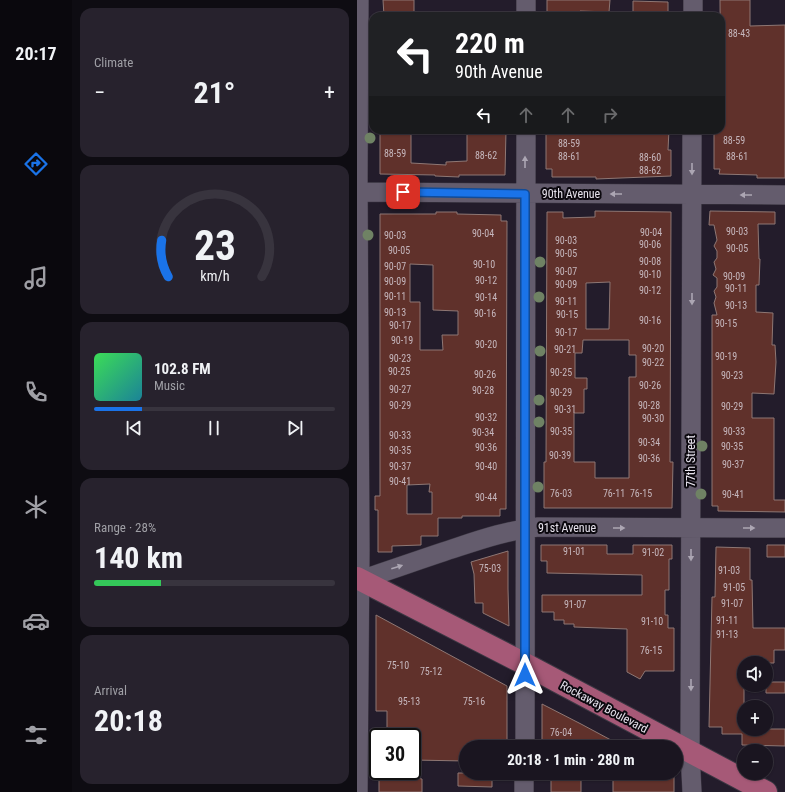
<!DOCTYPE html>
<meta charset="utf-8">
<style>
:root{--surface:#1a1520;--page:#27222d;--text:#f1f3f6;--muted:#9f9fa5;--line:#38343e;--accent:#1a73e8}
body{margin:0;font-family:"Roboto Condensed",sans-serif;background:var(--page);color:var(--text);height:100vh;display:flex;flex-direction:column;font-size:15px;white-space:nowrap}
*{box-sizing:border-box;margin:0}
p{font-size:13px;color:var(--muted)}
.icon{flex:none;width:22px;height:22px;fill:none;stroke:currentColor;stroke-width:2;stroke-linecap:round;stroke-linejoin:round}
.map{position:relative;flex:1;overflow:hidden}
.panel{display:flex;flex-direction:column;gap:8px;padding:8px;background:#0e0c12;width:285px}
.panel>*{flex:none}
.banner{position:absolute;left:12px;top:12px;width:356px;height:122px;border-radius:12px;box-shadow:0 1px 3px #0004,0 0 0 1px var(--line);background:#202124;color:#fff;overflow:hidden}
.fabs{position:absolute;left:380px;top:656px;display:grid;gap:8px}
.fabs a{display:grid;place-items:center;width:36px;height:36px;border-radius:50%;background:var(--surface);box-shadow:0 1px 3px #0004,0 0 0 1px var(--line);font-size:20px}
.speed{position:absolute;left:12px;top:728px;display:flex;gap:8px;font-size:20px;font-weight:700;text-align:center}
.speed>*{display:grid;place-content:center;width:52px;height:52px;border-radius:50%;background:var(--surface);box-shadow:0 1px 3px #0004,0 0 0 1px var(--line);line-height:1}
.speed .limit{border:2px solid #111;border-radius:6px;background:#fff;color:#111}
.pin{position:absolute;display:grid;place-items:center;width:34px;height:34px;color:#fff;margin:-17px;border-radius:8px;box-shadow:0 2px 6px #0006}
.me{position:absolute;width:44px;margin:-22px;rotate:0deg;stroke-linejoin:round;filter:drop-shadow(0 0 3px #0008)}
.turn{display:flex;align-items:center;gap:14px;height:84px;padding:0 20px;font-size:18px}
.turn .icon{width:52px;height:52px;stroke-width:2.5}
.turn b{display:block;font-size:28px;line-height:34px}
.lanes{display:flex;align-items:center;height:38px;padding:0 20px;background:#0003;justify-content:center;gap:20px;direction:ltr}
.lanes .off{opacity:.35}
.big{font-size:30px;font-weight:700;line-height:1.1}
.panel .card{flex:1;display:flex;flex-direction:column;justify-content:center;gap:6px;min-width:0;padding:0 14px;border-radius:12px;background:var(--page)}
.panel .dial{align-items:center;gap:0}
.dial svg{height:104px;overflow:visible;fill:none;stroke:var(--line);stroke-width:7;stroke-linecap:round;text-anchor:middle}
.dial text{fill:var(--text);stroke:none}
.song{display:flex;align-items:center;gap:12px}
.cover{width:48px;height:48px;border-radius:6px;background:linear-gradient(135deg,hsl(130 70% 55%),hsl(190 70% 35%))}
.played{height:4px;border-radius:2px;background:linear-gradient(90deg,var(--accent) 20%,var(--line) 20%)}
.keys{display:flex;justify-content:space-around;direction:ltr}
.heat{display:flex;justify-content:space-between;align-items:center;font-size:22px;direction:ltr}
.charge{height:6px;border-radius:3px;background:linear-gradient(90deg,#34c759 28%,var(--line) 0)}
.trip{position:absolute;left:102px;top:740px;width:224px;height:40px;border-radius:20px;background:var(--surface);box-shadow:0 1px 3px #0004,0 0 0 1px var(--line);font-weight:700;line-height:40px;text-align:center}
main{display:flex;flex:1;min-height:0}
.tabs{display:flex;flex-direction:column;width:72px;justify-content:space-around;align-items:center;background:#0a080d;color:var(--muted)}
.tabs .icon{width:28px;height:28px}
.tabs .on{color:var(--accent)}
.tabs b{font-size:18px;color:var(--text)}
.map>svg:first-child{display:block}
.building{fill:#60312b;stroke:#8e7774;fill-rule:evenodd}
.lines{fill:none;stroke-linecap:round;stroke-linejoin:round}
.minor-casing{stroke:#3c3743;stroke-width:20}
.major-casing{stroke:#3c3743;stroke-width:24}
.minor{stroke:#645c6d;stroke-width:19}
.major{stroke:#a65977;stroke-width:22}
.tree{fill:#6f8264}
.oneway{fill:#aca6b3}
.route-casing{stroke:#114b97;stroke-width:10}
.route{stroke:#1a73e8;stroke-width:7}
.labels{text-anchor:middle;stroke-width:4;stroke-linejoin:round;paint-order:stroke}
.number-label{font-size:10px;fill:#c5b6bc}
.street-label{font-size:12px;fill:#e7e3ed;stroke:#0b080e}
</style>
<main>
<nav class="tabs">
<b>20:17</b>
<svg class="icon on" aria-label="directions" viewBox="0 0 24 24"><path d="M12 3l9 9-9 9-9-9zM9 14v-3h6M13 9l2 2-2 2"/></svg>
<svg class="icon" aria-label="music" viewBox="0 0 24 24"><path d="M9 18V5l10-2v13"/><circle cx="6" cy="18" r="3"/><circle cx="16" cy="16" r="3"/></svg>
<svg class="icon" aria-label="phone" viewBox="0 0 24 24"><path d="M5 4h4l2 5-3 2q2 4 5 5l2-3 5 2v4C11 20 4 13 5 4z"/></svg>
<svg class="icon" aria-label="climate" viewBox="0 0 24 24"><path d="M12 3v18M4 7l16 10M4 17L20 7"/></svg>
<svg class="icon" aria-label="car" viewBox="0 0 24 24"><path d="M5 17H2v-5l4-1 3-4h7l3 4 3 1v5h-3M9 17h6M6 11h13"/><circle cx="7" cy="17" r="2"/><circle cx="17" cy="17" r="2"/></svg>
<svg class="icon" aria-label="filters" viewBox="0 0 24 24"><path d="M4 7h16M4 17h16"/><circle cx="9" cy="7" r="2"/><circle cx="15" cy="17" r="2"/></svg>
</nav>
<section class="panel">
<div class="card"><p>Climate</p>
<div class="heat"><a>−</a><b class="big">21°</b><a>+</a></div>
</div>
<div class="card dial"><svg viewBox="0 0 100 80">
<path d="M14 69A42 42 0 1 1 86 69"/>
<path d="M14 69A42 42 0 0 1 9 41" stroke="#1a73e8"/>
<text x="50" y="56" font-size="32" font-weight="700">23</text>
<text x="50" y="72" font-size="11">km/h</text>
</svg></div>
<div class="card">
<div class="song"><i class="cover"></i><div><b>102.8 FM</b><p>Music</p></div></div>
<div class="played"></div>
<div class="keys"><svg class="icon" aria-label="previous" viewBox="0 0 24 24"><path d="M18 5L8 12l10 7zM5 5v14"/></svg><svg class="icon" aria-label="pause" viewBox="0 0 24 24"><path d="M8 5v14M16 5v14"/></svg><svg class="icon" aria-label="next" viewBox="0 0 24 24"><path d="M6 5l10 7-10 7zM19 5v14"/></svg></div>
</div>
<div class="card"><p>Range · 28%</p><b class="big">140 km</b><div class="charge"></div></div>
<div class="card"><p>Arrival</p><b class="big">20:18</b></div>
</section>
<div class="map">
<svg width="428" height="792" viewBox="0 0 428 792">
<rect width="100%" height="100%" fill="#231c2b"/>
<path class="building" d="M 26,0 L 57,0 L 57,16 L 27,16 Z
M 190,0 L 253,0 L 252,12 L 223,11 L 223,16 L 190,16 Z
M 363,0 L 393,0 L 393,26 L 428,25 L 428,178 L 400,178 L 400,175 L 362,174 L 363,169 L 357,169 L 357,130 L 364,130 Z
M 276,1 L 311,2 L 311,16 L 276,16 Z
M 110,130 L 149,130 L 148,175 L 102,175 L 102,177 L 78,176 L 78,175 L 23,174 L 23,131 L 54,131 L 54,163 L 89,165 L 89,162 L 110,161 Z
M 189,130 L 312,130 L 311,150 L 314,150 L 314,176 L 239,179 L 239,177 L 195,177 L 195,169 L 189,169 Z
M 238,211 L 314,212 L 313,462 L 316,462 L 315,508 L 187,508 L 187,462 L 189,462 L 190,212 L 206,212 L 206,218 L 238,217 ZM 253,282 L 252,329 L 229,329 L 229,283 ZM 226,340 L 272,340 L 272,355 L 279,355 L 279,377 L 272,377 L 272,478 L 238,478 L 238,462 L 217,462 L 217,413 L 227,413 L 227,389 L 230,389 L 230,378 L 218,378 L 218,353 L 225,353 Z
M 353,211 L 418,212 L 418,224 L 401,224 L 402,259 L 403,259 L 402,285 L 399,285 L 399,312 L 416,313 L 415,345 L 418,345 L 419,362 L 417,394 L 395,393 L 395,418 L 417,418 L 417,500 L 428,500 L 428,512 L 361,511 L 361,506 L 355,506 L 355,315 L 360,315 L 357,303 L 359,297 L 357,291 L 360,287 L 360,278 L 356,275 L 359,269 L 357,262 L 360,258 L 360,251 L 357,246 L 360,240 L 357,225 L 352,225 Z
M 79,212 L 100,212 L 100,214 L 144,215 L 144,221 L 150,221 L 149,509 L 143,509 L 143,516 L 105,516 L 105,518 L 81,518 L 81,536 L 64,536 L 64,545 L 35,546 L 35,552 L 21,552 L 21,510 L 18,510 L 18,496 L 23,496 L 23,214 L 79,214 ZM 53,264 L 76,265 L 76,310 L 101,311 L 101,335 L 85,335 L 86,350 L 63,350 L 63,302 L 53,302 ZM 73,484 L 72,492 L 75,492 L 75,514 L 50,514 L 50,485 Z
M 184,545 L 250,545 L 250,554 L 276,554 L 276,545 L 315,545 L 315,559 L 312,559 L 312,590 L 308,590 L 308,615 L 311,615 L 311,628 L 317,628 L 317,671 L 288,671 L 283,679 L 270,672 L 270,629 L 217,627 L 217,624 L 207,624 L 207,620 L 197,620 L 197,612 L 185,612 L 185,595 L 285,595 L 285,575 L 190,573 L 190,561 L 184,561 Z
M 410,545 L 428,545 L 428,557 L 410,557 Z
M 359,547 L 393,548 L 393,580 L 395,580 L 396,628 L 428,628 L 428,650 L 417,650 L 417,663 L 387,663 L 387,729 L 428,729 L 428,746 L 385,745 L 385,734 L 365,734 L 365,727 L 352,727 L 355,597 L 358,597 Z
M 151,551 L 151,589 L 152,626 L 126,613 L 126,603 L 118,603 L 117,574 L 114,562 Z
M 19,615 L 150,686 L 150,747 L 109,747 L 109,761 L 55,760 L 55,737 L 30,737 L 30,711 L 19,711 Z
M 409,682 L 428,682 L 428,693 L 409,693 Z
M 185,704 L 224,724 L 267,747 L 185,747 Z
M 101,773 L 135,773 L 135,787 L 101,786 Z
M 194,773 L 224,773 L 224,792 L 194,792 Z
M 256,773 L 317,773 L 317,792 L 256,792 Z
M 22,777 L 54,777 L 65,779 L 65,792 L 22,792 Z"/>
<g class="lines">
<defs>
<path id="minor" d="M 169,16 L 169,0
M 336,16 L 336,0
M 0,192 L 428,195
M 0,581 C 34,570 67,558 101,547 C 128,538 153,530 181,527 L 428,528
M 168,747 L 169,130
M 1,792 L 3,550 L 1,178 L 2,0
M 167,792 L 167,773
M 335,792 L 333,752 L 335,130"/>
<path id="major" d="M 0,578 L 168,664 L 409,792"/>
</defs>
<use href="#minor" class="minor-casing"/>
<use href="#major" class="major-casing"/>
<use href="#minor" class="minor"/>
<use href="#major" class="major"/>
</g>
<g class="tree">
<circle cx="13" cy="138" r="5.5"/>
<circle cx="11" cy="235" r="5.5"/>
<circle cx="183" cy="262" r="5.5"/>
<circle cx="182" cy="297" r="5.5"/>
<circle cx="183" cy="351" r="5.5"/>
<circle cx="182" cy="400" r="5.5"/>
<circle cx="182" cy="422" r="5.5"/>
<circle cx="345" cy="446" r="5.5"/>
<circle cx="181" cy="487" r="5.5"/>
<circle cx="344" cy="494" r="5.5"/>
</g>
<defs><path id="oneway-solid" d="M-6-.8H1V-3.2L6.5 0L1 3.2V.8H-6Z"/></defs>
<g class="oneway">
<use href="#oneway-solid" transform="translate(168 162) rotate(-90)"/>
<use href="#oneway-solid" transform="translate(335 169) rotate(90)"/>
<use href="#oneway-solid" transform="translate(259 194) rotate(-180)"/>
<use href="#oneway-solid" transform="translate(389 195) rotate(-180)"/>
<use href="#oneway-solid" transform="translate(335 299) rotate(90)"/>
<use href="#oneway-solid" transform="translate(262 528)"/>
<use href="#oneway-solid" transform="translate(392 528)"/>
<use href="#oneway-solid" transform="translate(334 555) rotate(90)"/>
<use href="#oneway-solid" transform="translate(40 567) rotate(-18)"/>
<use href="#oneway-solid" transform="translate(334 685) rotate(90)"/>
</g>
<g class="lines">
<defs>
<path id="route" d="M 46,192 L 168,194 L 168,675"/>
</defs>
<use href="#route" class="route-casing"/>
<use href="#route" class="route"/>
</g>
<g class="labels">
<g class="number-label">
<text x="382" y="37">88-43</text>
<text x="377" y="144">88-59</text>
<text x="212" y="147">88-59</text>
<text x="38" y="157">88-59</text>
<text x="129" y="159">88-62</text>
<text x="212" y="160">88-61</text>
<text x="380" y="160">88-61</text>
<text x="293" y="161">88-60</text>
<text x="293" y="174">88-62</text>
<text x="380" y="235">90-03</text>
<text x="294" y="236">90-04</text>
<text x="126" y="237">90-04</text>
<text x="38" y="239">90-03</text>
<text x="209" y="244">90-03</text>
<text x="293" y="248">90-06</text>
<text x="380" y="252">90-05</text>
<text x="42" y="254">90-05</text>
<text x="209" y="257">90-05</text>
<text x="293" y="265">90-08</text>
<text x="127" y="268">90-10</text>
<text x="38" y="270">90-07</text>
<text x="209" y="275">90-07</text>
<text x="293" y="278">90-10</text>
<text x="377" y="280">90-09</text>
<text x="129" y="284">90-12</text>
<text x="38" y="285">90-09</text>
<text x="209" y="288">90-09</text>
<text x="379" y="292">90-11</text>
<text x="293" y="294">90-12</text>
<text x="38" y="300">90-11</text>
<text x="129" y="301">90-14</text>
<text x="209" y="305">90-11</text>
<text x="379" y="309">90-13</text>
<text x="38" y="316">90-13</text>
<text x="128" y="317">90-16</text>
<text x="210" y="318">90-15</text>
<text x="293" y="324">90-16</text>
<text x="369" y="327">90-15</text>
<text x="43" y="329">90-17</text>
<text x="209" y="336">90-17</text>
<text x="45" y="344">90-19</text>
<text x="129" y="348">90-20</text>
<text x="296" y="352">90-20</text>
<text x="208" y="353">90-21</text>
<text x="369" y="360">90-19</text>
<text x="43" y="362">90-23</text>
<text x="296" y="366">90-22</text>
<text x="42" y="375">90-25</text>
<text x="204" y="376">90-25</text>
<text x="128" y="378">90-26</text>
<text x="375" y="379">90-23</text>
<text x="293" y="389">90-26</text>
<text x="43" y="393">90-27</text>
<text x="126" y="394">90-28</text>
<text x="204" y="396">90-29</text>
<text x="43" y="409">90-29</text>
<text x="292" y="409">90-28</text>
<text x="375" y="410">90-29</text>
<text x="208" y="413">90-31</text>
<text x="129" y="421">90-32</text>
<text x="296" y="422">90-30</text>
<text x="204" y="435">90-35</text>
<text x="377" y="435">90-33</text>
<text x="126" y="436">90-34</text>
<text x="43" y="439">90-33</text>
<text x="292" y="446">90-34</text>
<text x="375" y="450">90-35</text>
<text x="129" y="451">90-36</text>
<text x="43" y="454">90-35</text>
<text x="203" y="459">90-39</text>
<text x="292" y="462">90-36</text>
<text x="376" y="468">90-37</text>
<text x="43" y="470">90-37</text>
<text x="129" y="470">90-40</text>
<text x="43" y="485">90-41</text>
<text x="204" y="497">76-03</text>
<text x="257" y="497">76-11</text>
<text x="284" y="497">76-15</text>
<text x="376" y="498">90-41</text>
<text x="129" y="501">90-44</text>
<text x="217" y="555">91-01</text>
<text x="296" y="556">91-02</text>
<text x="133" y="572">75-03</text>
<text x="372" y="574">91-03</text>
<text x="377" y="591">91-05</text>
<text x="375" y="607">91-07</text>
<text x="218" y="608">91-07</text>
<text x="370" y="624">91-11</text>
<text x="295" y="625">91-10</text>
<text x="370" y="638">91-13</text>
<text x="294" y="654">76-15</text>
<text x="41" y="669">75-10</text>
<text x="74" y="675">75-12</text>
<text x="52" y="705">95-13</text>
<text x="117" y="705">75-16</text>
<text x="204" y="736">76-04</text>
</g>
<g class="street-label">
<text x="214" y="198">90th Avenue</text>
<text transform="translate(334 461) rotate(-90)" y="4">77th Street</text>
<text x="210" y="532">91st Avenue</text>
<text transform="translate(247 707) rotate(28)" y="4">Rockaway Boulevard</text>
</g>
</g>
</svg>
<div class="fabs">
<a><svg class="icon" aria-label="sound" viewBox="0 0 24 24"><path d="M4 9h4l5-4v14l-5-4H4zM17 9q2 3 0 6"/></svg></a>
<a>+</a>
<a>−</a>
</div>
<div class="speed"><div class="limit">30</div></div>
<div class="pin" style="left:46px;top:192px;background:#d93025"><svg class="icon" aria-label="arrive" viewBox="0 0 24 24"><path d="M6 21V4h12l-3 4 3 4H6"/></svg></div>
<svg class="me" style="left:168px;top:675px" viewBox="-20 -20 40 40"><path d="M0-17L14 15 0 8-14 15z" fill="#1a73e8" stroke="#fff" stroke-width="4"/></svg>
<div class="trip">20:18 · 1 min · 280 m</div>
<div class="banner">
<div class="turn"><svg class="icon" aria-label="left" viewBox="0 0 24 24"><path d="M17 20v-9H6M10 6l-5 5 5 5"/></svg><div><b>220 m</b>90th Avenue</div></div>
<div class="lanes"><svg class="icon" aria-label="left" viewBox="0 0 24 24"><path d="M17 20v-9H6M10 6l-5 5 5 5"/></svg><svg class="icon off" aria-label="ahead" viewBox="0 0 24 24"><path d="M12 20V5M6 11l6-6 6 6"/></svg><svg class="icon off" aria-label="ahead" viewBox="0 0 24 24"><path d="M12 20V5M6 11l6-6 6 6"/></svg><svg class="icon off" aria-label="right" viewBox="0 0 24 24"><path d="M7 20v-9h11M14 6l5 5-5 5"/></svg></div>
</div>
</div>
</main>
